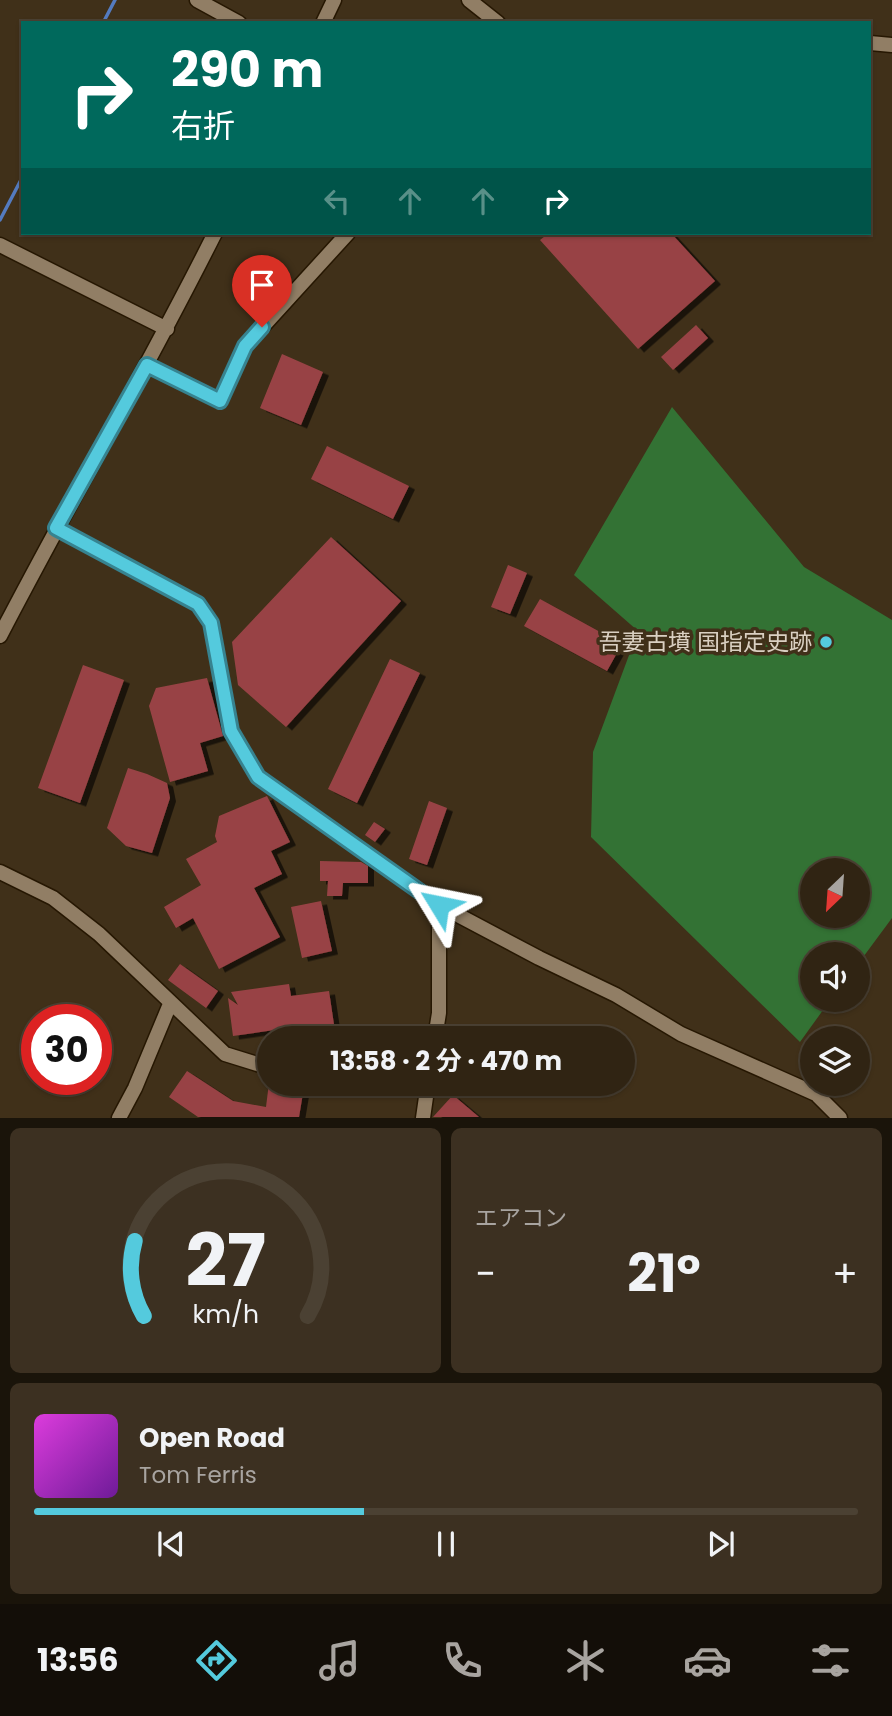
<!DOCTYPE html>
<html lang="ja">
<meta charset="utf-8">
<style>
:root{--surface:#302413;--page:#3c3021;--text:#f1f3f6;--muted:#a8a4a0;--line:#4b4133;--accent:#54cadd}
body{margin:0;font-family:Poppins,"Noto Sans JP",sans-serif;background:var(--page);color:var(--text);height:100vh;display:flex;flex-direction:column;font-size:26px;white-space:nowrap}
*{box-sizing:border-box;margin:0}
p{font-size:23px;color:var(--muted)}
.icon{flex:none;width:38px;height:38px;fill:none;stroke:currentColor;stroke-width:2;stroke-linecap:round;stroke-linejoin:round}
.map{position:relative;height:1118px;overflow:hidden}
.details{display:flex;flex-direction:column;gap:10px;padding:10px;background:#1a140a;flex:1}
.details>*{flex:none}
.guide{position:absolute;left:21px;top:21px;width:850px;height:214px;border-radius:0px;box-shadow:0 2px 5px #0004,0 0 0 2px var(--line);background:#00695c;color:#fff;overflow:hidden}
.needle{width:46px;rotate:205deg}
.controls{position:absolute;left:800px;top:858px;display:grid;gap:14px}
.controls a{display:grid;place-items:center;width:70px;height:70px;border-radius:50%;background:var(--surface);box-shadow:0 2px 5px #0004,0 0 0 2px var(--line);font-size:35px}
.speed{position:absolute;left:21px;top:1004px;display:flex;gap:14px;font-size:35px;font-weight:700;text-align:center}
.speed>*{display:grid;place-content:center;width:91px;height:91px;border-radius:50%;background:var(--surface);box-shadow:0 2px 5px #0004,0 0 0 2px var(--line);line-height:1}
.speed .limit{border:10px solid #d22;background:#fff;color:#111}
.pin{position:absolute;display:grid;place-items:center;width:60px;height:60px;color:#fff;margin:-72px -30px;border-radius:50% 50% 50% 0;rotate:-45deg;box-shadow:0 0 7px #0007}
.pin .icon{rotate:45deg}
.me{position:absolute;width:77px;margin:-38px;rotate:305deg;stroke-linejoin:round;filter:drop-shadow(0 0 5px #0008)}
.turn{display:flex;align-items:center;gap:24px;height:147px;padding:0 35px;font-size:32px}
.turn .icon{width:91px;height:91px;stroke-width:2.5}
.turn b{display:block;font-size:49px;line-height:60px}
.lanes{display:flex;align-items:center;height:66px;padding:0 35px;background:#0003;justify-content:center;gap:35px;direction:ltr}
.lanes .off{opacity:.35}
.big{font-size:52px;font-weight:700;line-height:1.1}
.details .widget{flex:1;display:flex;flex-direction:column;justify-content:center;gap:10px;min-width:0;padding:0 24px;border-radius:10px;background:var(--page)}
.details .dial{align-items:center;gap:0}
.dial svg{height:182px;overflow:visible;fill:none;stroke:var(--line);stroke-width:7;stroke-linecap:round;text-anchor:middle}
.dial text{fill:var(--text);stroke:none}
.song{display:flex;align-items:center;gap:21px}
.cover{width:84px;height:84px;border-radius:10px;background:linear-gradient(135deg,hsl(300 70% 55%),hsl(280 70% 35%))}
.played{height:7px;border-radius:4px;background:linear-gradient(90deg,var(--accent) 40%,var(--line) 40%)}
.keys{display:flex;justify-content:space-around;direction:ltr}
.heat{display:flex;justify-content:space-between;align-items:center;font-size:38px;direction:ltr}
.details .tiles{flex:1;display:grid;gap:10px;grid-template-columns:1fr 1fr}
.widget:last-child{grid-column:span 2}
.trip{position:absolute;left:257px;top:1026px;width:378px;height:70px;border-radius:35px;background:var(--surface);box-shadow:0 2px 5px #0004,0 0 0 2px var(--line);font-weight:700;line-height:70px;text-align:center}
.menu{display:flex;height:112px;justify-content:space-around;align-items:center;background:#130e08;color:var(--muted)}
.menu .icon{width:49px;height:49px}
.menu .active{color:var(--accent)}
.menu b{font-size:32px;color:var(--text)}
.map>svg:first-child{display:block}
.forest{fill:#337234;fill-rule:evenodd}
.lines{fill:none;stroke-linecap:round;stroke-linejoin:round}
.stream{stroke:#547bbf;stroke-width:3.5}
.building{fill:#984345;filter:url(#shadow)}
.minor-casing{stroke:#261702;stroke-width:17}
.minor{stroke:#917e65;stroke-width:14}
.route-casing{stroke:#378390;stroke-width:18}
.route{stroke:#54cadd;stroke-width:12}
.poi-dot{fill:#54cadd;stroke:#403019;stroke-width:2.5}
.labels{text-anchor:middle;stroke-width:7;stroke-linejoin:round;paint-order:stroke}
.poi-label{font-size:23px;fill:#dad0c2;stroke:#403019;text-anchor:end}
</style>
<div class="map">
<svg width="892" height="1118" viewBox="0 0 892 1118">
<defs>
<filter id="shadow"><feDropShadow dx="6" dy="3.5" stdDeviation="0" flood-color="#0009"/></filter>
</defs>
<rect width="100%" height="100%" fill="#403019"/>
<path class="forest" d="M 672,407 L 804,567 L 892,620 L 892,918 L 858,964 L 858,954 L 812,954 L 812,999 L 831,999 L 800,1042 L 591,837 L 593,752 L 638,631 L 574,575 ZM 812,870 L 858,870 L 858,915 L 812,915 Z"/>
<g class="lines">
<path class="stream" d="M 103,23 L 115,0
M 0,220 L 23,176"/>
</g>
<path class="building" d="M 549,233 L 671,233 L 715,281 L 638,349 L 540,240 Z
M 696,325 L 708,338 L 673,370 L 661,357 Z
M 282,354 L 323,372 L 301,425 L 260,408 Z
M 327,446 L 409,486 L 393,519 L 311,479 Z
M 331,537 L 401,601 L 286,727 L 238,685 L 232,642 Z
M 508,565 L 527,573 L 510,614 L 491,607 Z
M 540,599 L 622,644 L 607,671 L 524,626 Z
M 390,659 L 420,673 L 357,803 L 328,789 Z
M 83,665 L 124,680 L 80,803 L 38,788 Z
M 207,678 L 223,736 L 200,743 L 208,771 L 170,782 L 149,706 L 156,688 Z
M 128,768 L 147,774 L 167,783 L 170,798 L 152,853 L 126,846 L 107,828 Z
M 267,796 L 290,842 L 271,851 L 282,874 L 254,888 L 280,937 L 219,969 L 193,918 L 176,928 L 164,907 L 201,885 L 186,859 L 217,842 L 215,836 L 219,816 Z
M 429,801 L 447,808 L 427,865 L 409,859 Z
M 374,822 L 385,829 L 375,842 L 365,835 Z
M 320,861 L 361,862 L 368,866 L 368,883 L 343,883 L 342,896 L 327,896 L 328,881 L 320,881 Z
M 321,901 L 332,951 L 302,958 L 291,907 Z
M 180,964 L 218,991 L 206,1008 L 168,980 Z
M 289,984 L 291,996 L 329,991 L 336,1038 L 309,1038 L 308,1025 L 233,1036 L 228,998 L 238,1005 L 231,992 Z
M 187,1071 L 233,1101 L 266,1107 L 269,1083 L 304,1087 L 299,1117 L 198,1117 L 169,1097 Z
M 453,1095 L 479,1117 L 433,1117 Z"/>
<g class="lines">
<defs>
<path id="minor" d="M 197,0 L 239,23
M 469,0 L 498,23
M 323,23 L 334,0
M 870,43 L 892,45
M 0,245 L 167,329
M 147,365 L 220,401 L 245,346 L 348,233
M 56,528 L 198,604 L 211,623 L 231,731 L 258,777 L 439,905 L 539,958 L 616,995 L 681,1034 L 816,1094 L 840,1118
M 0,636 C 70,501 147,369 215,233
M 0,872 L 53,898 L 99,934 L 225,1054 L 270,1068
M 435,1038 L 439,1013 L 439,905
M 119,1118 L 135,1088 L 170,1004
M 423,1118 L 428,1083"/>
</defs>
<use href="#minor" class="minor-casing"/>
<use href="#minor" class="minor"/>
</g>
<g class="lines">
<defs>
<path id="route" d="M 262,327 L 245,346 L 220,401 L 147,365 L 56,528 L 198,604 L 211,623 L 231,731 L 258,777 L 439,905"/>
</defs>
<use href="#route" class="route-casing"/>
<use href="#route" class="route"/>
</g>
<circle class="poi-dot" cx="826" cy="642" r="7"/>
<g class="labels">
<g class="poi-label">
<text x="812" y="650">吾妻古墳 国指定史跡</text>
</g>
</g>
</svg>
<div class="controls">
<a><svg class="needle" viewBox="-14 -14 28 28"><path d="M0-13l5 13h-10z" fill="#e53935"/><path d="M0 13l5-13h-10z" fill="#a8a4a0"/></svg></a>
<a><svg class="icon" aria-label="sound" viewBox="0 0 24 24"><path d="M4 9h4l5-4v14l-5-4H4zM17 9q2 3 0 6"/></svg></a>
<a><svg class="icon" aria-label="layers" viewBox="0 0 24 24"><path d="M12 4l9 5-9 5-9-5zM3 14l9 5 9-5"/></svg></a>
</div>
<div class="speed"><div class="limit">30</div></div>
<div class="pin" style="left:262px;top:327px;background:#d93025"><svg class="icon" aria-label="arrive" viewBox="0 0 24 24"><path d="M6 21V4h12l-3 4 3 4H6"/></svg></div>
<svg class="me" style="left:439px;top:905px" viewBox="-20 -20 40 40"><path d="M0-17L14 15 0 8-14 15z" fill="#54cadd" stroke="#fff" stroke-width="4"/></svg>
<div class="trip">13:58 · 2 分 · 470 m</div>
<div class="guide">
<div class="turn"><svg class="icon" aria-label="right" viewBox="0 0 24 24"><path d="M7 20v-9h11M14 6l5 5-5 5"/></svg><div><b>290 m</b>右折</div></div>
<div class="lanes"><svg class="icon off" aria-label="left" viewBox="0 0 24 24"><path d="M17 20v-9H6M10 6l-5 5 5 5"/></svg><svg class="icon off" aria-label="ahead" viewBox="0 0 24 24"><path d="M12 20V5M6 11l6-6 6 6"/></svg><svg class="icon off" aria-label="ahead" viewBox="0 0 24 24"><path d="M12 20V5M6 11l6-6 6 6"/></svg><svg class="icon" aria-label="right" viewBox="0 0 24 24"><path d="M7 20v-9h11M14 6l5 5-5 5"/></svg></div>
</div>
</div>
<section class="details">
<div class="tiles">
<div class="widget dial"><svg viewBox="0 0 100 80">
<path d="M14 69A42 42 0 1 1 86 69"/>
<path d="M14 69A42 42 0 0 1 10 36" stroke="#54cadd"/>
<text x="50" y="56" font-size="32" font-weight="700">27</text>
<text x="50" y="72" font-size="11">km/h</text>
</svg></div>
<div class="widget"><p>エアコン</p>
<div class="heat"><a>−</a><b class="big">21°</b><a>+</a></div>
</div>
<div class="widget">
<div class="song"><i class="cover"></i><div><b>Open Road</b><p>Tom Ferris</p></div></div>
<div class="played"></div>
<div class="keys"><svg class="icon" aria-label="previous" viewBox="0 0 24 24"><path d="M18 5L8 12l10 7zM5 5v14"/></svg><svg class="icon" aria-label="pause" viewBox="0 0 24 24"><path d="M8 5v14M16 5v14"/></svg><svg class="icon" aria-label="next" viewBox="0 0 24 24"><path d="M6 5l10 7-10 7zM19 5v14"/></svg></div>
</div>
</div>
</section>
<nav class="menu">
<b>13:56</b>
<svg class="icon active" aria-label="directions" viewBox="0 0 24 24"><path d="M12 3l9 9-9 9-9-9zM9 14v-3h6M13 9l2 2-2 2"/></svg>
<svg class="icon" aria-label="music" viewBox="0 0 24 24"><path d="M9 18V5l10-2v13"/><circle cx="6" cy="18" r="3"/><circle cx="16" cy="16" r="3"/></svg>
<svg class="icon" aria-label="phone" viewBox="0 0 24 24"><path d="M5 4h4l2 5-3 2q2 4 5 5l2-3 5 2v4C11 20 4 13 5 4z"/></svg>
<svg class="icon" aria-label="climate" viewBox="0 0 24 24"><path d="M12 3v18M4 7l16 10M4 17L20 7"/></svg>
<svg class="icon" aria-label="car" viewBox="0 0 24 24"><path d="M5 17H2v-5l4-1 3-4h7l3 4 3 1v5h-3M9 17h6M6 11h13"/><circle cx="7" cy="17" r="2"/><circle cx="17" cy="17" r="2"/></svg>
<svg class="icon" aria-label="filters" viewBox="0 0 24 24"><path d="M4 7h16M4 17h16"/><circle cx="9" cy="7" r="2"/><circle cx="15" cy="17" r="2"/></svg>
</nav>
